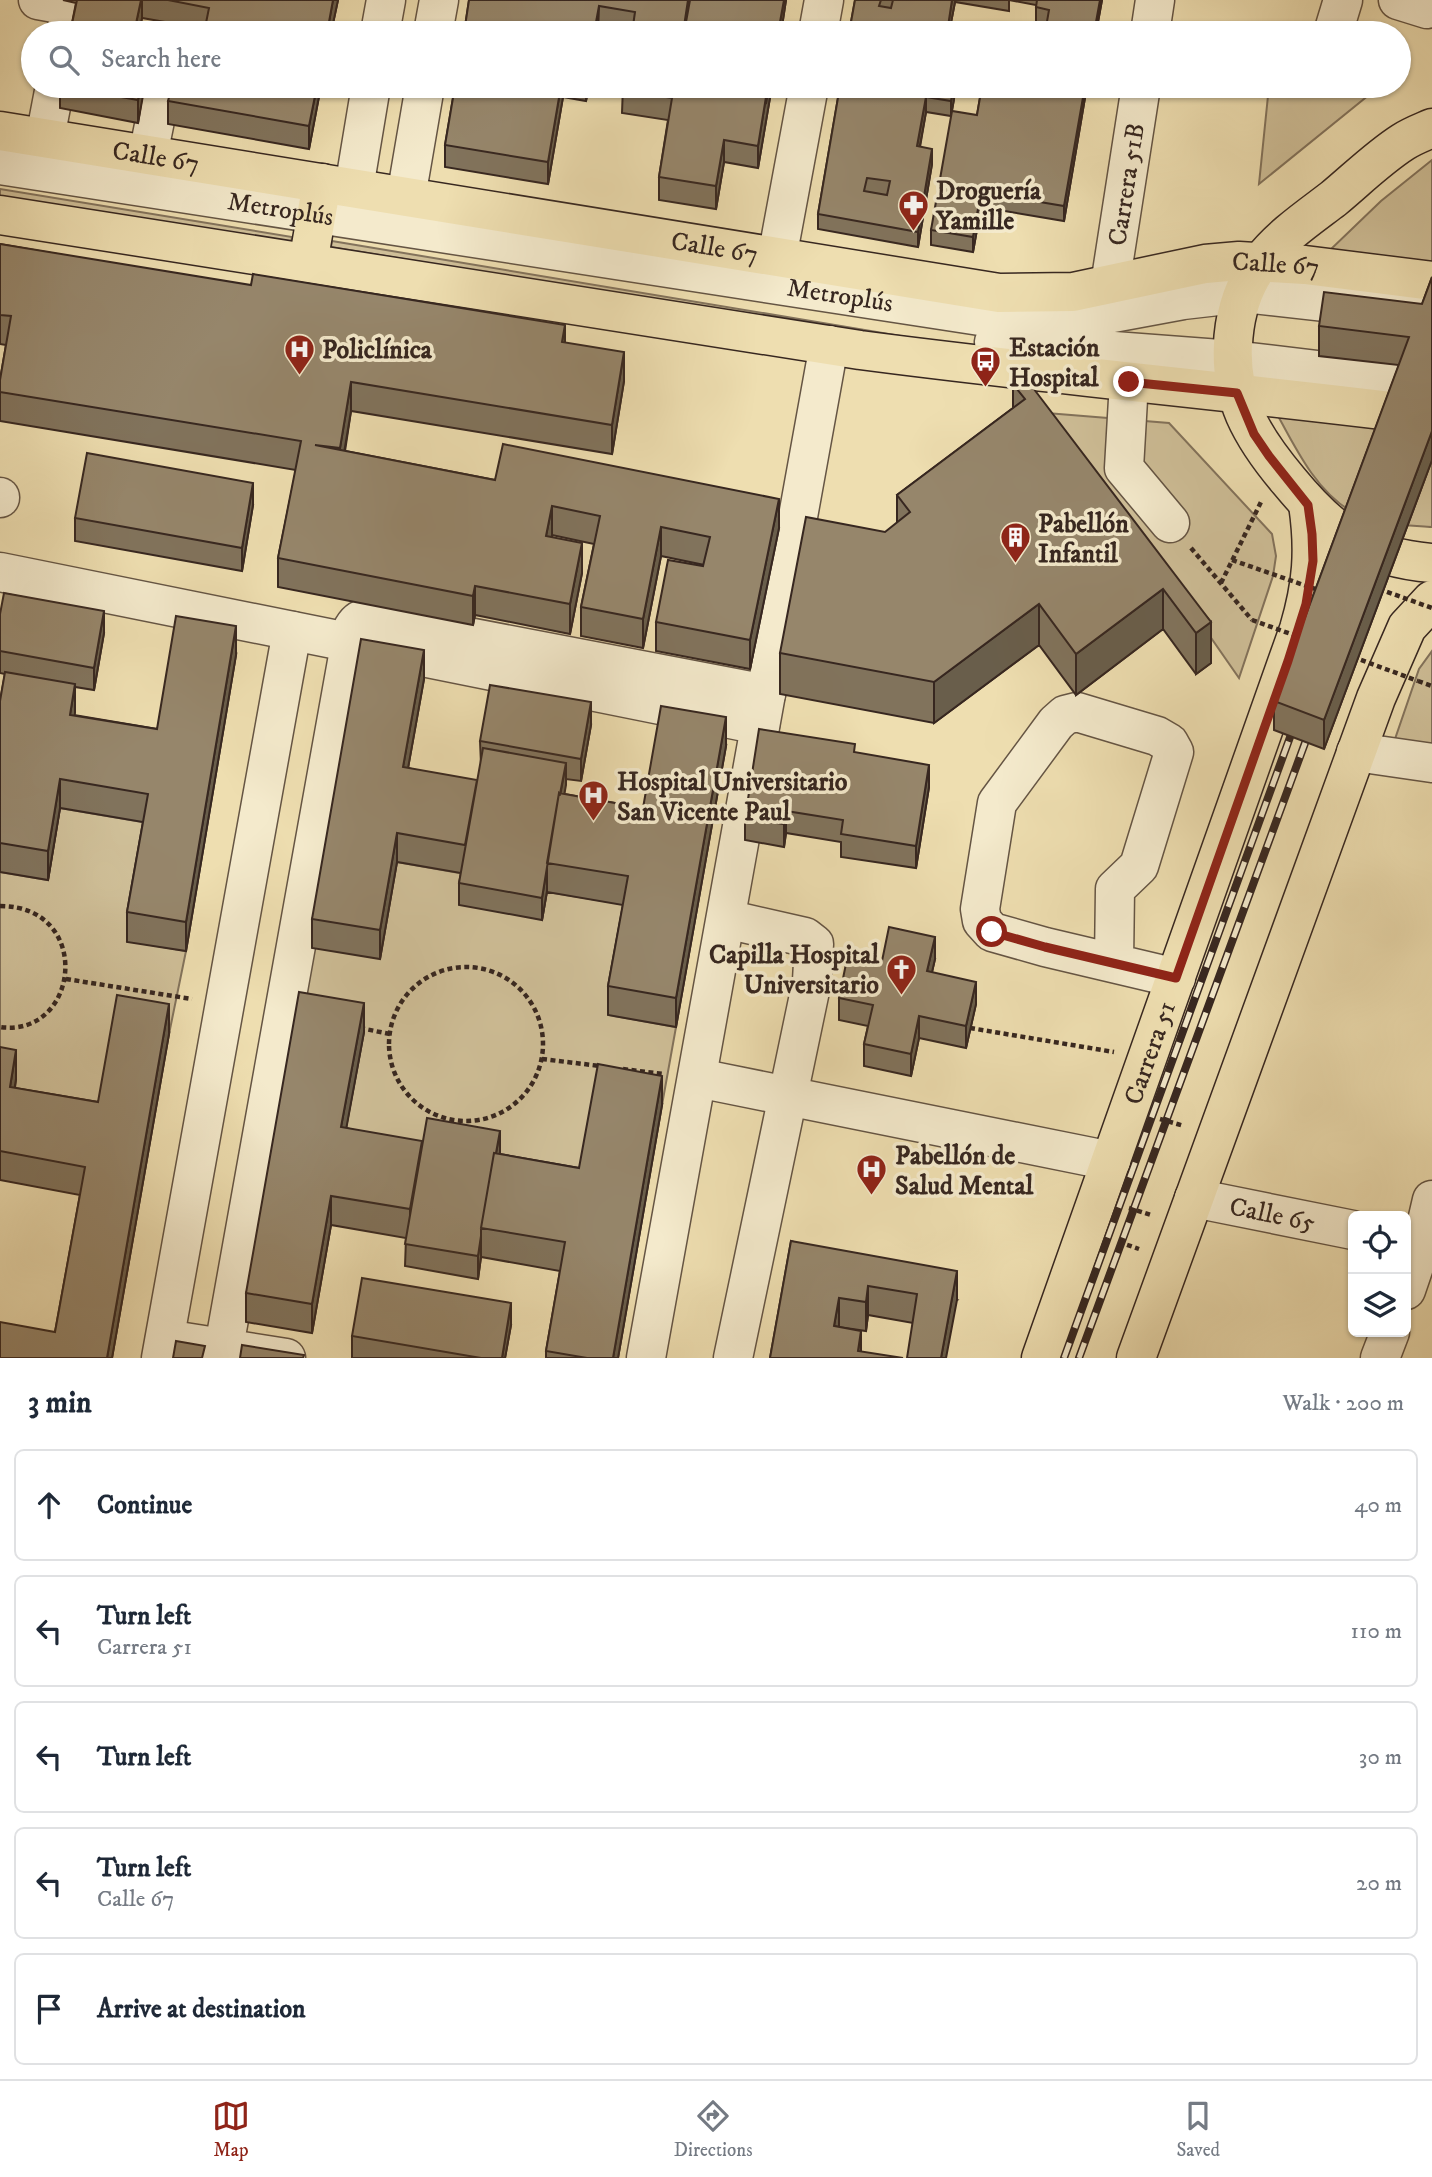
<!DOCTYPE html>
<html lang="en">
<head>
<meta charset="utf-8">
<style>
  body { margin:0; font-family:"IM FELL DW Pica",serif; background:#f6f6f7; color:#1f2937 }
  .controls { position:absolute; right:21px; bottom:21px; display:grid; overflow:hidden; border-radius:10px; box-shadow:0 2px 5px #0004 }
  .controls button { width:63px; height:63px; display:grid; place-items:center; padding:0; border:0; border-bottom:2px solid #e0e1e3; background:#fff; color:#1f2937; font:35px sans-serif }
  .stop { position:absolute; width:21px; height:21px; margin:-16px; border:5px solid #8f2418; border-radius:50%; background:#fff }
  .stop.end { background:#8f2418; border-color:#fff; box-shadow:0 2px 7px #0008 }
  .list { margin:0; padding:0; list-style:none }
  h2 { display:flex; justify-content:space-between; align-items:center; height:91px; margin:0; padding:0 28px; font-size:30px }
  h2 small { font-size:23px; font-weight:400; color:#747a83 }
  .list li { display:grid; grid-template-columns:46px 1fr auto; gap:21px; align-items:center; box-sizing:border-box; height:112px; margin:0 14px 14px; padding:0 14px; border:2px solid #e0e1e3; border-radius:10px }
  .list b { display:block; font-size:26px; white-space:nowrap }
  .list p { margin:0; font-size:23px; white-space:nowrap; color:#747a83 }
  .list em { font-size:23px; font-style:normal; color:#747a83 }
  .icon { flex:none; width:38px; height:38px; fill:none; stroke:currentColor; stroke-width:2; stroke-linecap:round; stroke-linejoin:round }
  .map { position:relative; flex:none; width:1432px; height:1358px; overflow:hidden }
  .search { position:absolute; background:#fff; box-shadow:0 2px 5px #0004; left:21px; right:21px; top:21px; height:77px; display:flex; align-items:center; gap:18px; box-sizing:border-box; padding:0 24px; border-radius:38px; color:#747a83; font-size:26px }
  .sheet { height:721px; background:#fff }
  nav { display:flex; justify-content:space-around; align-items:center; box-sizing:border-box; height:98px; border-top:2px solid #e0e1e3; background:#fff; font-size:19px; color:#747a83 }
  nav a { display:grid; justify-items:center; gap:4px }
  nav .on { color:#8f2418 }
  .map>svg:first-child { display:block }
</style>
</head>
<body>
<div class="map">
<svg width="1432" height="1358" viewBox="0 0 1432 1358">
  <rect width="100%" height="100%" fill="#eedeb0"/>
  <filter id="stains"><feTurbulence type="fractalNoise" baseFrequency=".00286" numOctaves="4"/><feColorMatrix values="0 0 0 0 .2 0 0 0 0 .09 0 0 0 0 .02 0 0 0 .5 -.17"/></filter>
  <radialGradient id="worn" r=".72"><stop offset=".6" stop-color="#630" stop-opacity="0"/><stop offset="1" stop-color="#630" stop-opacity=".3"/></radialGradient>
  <path fill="#cfbf98" stroke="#83735c" stroke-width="2" d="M1269,86h111l-121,98z
    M1432,160v104l-103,-13 52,-50z
    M0,189l292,48 -1,6 -291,-47z
    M332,241l658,110 -70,-7 -589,-97z
    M1022,411l147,12 103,111 4,22 -3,20 -34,102 -94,-135z
    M1277,414l155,20v93c-26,-2 -56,-2 -80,-15 -36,-21 -56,-63 -75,-98z
    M1432,651v95l-37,-7 24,-70z
    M60,808l88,15 -21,118 59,10 -17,83 -71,97 -88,-15 -10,-40v-204l48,8z
    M397,862l68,12 77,46 5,-28 81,13 -19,110 67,12 -14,78 -83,92 -238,-40 -42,-136 13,-73z"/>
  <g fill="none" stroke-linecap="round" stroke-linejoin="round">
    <defs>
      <g id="minor">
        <path d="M38,0l33,6 -5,27"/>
        <path d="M1398,0l29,9"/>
        <path d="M380,33l6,-33"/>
        <path d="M433,33l6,-33"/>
        <path d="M818,33l6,-33"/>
        <path d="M1150,33l5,-33"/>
        <path d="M1333,33l10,-33"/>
        <path d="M45,138l10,-52"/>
        <path d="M148,155l14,-69"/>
        <path id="s1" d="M0,165l993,153 63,2 35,-3 92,-17 61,-7 188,21"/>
        <path d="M354,188l17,-102"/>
        <path d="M406,197l19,-111"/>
        <path d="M777,258l32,-172"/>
        <path id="s2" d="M1110,285l31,-199"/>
        <path d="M994,342l239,18 199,24"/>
        <path d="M1129,382l-5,86 46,55"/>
        <path d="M0,498v-1"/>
        <path d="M0,572l760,153"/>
        <path d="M1356,752l76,11"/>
        <path d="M726,919l79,18 9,7 -2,37 -79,377"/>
        <path d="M1114,962l1,-73 24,-23 35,-114 -5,-9 -12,-7 -80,-24 -12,3 -9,8 -59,80 -17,106 2,12 10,11 53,15 131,31"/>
        <path d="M698,1078l413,83"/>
        <path id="s3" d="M1194,1198l159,32"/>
        <path d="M1406,1290l16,-47 10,-43"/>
        <path d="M165,1339l121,19"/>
        <path d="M161,1358l131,-727"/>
        <path d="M222,1358l131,-730c4,-7 8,-10 16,-10l397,76"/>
        <path d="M646,1358l183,-1013"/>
        <path d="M1380,1358l10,-26"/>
      </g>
      <g id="major">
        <path d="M1432,128c-9,4 -20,8 -29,14 -25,16 -47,38 -70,57 -25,19 -53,38 -72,63 -32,42 -36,106 -16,153 11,25 27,46 44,66 42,51 76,77 143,82"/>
        <path id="s4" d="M0,131l999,162 74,-1 132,-28 34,-3 66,4 127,16"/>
        <path d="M0,215l860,135c190,25 381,42 572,66"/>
        <path d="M308,263l14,-80"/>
        <path id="s5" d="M1041,1358l258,-729c13,-44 16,-78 9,-125"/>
        <path d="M1136,1358l240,-660 31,-71 25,-27"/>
      </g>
    </defs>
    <use href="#minor" stroke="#655544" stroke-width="41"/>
    <use href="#major" stroke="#372720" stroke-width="41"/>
    <path stroke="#372720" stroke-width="4.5" stroke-dasharray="5 3.5" stroke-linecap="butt" d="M1191,548l61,72
      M1221,583l40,-81
      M1418,681l14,5
      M0,906c94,0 80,132 0,121
      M389 1044a77 77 0 1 1 154 0a77 77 0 1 1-154 0Z
      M66,979l126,20
      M360,1028l30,6
      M970,1028l144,24
      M542,1059l58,7
      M623,1069l40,5
      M1160,1119l24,7
      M1129,1208l22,7
      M1119,1242l20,7"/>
    <use href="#minor" stroke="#f4eacc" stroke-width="38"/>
    <use href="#major" stroke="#eedeb0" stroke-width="38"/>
    <defs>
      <path id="rail" d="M1064,1358l233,-640
        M1079,1358l233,-634"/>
    </defs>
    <use href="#rail" stroke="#372720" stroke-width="8"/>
    <use href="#rail" stroke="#f4eacc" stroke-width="5" stroke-dasharray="16" stroke-linecap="butt"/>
    <path stroke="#372720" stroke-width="4.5" stroke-dasharray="5 3.5" stroke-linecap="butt" d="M1232,560l89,31
      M1379,589l53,19
      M1252,620l50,18
      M1353,657l65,24"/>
  </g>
  <path fill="#81735c" stroke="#372720" stroke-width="2" d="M63,0h275l-7,33h-127l1,-4 -63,-11 -3,15h-69l6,-30z
    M469,0h317l-5,33h-155l-27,-4 -1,4h-134z
    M855,0h247l-6,33h-51l2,-8 -11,-2v-18l-27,-5v11l-54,-9 -6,31h-100z
    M60,86h84l-6,37 -78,-15z
    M321,86l-12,63 -141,-25v-23z
    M455,86h134l-3,15 -23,-4 -15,87 -103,-17v-22z
    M623,86h149l-14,82 -34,-6 -8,47 -57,-9v-23l9,-57 -46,-7z
    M840,86l114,13 -3,17 -25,-4 -6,35 12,17 -14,83 -100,-18v-15z
    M982,86h105l-23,135 -83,-14 -8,45 -42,-7v-15l46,-115z
    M0,244l565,99 59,38 -12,73 -261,-43 -6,40 150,29 284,48 -29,141 -94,-18v-29l48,-57 -43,-9 -18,92 -62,-12v-29l13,-63 -42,-9v2l30,36 -12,61 -95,-19 -2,10 -195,-38v-29l18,-88 -296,-49v-41l6,-35 -6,-1z
    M1432,277v183l-108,289 -50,-19v-29l125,-336 -80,-9v-30l103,-22z
    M1013,384l198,238v41l-15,11 -33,-45 -87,66 -37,-50 -105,78 -154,-29v-41l117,-130v-28l116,-87z
    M253,505l-11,66 -167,-30v-23z
    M0,614l104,19 -10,57 -19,-3 -1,28 83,14 79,-74 -50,296 -59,-9v-30l16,-90 -83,-14 -12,72 -48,-8v-171l5,-27 -5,-1z
    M424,679l-16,89 69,18 4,-22 -1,-23 111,-16 -10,56 -15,-2 -2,15 79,14 83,-62 -50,281 -68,-12v-29l15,-81 -76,-13v-1l-5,29 -83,-15v-22l2,-10 -64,-11 -17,97 -68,-11v-29z
    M855,753l74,34 -13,81 -75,-11v-15l-55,-9 -2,14 -39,-7v-22z
    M935,959l-3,13 44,32 -10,44 -47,-10 -8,38 -47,-10v-22l4,-18 -29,-6v-22l43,-37z
    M364,1032l-18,96 76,20 78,6 79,14 83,-63 -44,253h-72v-7l14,-80 -79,-14 -3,22 -73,-13 1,-28 -75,-13 -19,108 -66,-11v-29z
    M169,1034l-57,324h-112l55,-26 25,-137 -80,-15v-133l16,32 -1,9 83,14z
    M791,1241l166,59 -44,23 -45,-8 -2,16 -27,-4 -69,31z
    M511,1325l-6,33h-153v-22z"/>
  <path fill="#695e4b" stroke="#372720" stroke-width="2" d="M141,0h1v18l-3,15h-5z
    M333,0h5l-7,33h-4z
    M784,0h2l-5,33h-3z
    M952,0h3v2l-6,31h-2z
    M1100,0h2l-6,33h-2z
    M599,6l-1,27h-4z
    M141,86h3v4l-6,33v-23z
    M317,86h4l-12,63v-23z
    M561,86h2v11l-15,87v-22z
    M586,86h3l-3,15z
    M769,86h3l-14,82v-22l8,-49z
    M954,86v13l-3,17v-15z
    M1085,86h2l-23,135v-15z
    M926,97v15l-9,49v-15z
    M724,140v22l-8,47v-23z
    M932,149v15l-14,83v-15z
    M981,192v15l-8,45v-15z
    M565,325v30l-3,-13z
    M624,352v29l-12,73v-29z
    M351,382v29l-11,66v-29z
    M1432,431v29l-108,289v-29z
    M253,483v22l-11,66v-23z
    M779,499v29l-29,141v-29z
    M552,506v29l-6,30v-29z
    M661,527v29l-18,92v-29z
    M582,543v30l-12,61v-30z
    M475,586v29l-2,10v-29z
    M1163,589v40l-87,66v-41z
    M1039,604v41l-105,78v-41z
    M104,611v22l-10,57v-22z
    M1211,622v41l-15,11v-41z
    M236,626v29l-50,296v-29z
    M424,650v29l-21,117v-29z
    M75,684v29l-5,31v-29z
    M591,702v23l-10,56v-22z
    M726,717v29l-50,281v-29z
    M566,763v22l-14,78h-4z
    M929,765v22l-13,81v-22z
    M60,779v29l-12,72v-29z
    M786,811v22l-2,14v-23z
    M397,833v29l-17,97v-29z
    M547,868v23l-5,29v-22z
    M935,937v22l-8,35v-23z
    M976,982v22l-10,44v-22z
    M364,1003v29l-23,125v-30z
    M169,1004v30l-57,324h-5z
    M919,1016v22l-8,38v-22z
    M16,1050v29l-6,37v-29z
    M662,1076v29l-44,253h-5z
    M500,1131v22l-17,75z
    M422,1141v29l-12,68v-29z
    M331,1196v29l-19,108v-29z
    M481,1236v21l-3,22v-23z
    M957,1271v29l-11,58h-5z
    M868,1286v29l-2,16v-29z
    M839,1298v29l-5,-1z
    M511,1303v22l-6,33h-3z
    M861,1331v27l-3,-7z"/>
  <path fill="#96866b" stroke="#372720" stroke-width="2" fill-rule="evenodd" d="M77,0h64l-7,33h-64z
    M168,0h165l-6,33h-123l5,-25z
    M469,0h219l-5,33h-51l3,-21 -36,-6 -5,27h-130z
    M690,0h94l-6,33h-94z
    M855,0h26l-2,6 12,2 2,-8h59l-5,33h-98z
    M1037,0h63l-6,33h-49l4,-23 -13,-3z
    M1006,25l34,6 -1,2h-34z
    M61,86h80l-3,14z
    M172,86h145l-8,40 -141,-25z
    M455,86h106l-13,76 -103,-17z
    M623,86h74l69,11 -8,49 -34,-6 -8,46 -57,-9 13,-79 -50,-8z
    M697,86h72l-3,18v-7z
    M840,86h114l-3,15 -25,-4 -9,49 15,3 -14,83 -100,-18zM867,178l23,3 -3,14 -23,-4z
    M982,86h103l-21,120 -83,-14 -8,45 -42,-7 21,-119 25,4z
    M0,244l251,41 2,-11 312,51 -3,17 62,10 -12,73 -261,-43 -11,66 -25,-3 180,35 8,-36 276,55 -29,141 -94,-18 12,-62 35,6 7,-29 -49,-10 -18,92 -62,-12 19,-91 -48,-10 -6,30 36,7 -12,61 -95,-18 -2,10 -195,-38 23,-117 -301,-49v-12l11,-64 -11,-1z
    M1432,277v154l-108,289 -50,-19 135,-364 -90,-11 5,-34 98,12z
    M1024,376l187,246 -15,11 -33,-44 -87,65 -37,-50 -105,78 -154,-29 26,-136 79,15 25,-20 -13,-17 128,-96 -12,-15z
    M87,453l166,30 -11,65 -167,-30z
    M4,593l100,18 -10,57 -94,-17v-37z
    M176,616l60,10 -50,296 -59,-10 21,-118 -88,-15 -12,72 -48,-8v-142l5,-29 70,12 -5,31 87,14z
    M361,639l63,11 -21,117 74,13 -12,65 -68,-12 -17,97 -68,-11z
    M490,685l101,17 -10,57 -101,-18z
    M661,706l65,11 -50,281 -68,-12 20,-110 -81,-13 12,-70 84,15z
    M759,729l96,15 -1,8 75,13 -13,81 -75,-12 2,-14 -57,-9 -2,13 -39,-6z
    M483,748l83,15 -6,31 -1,-1 -17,105 -83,-15z
    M889,927l46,10 -8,34 49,11 -10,44 -47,-10 -8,38 -47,-10 9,-39 -34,-7 9,-44 34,7z
    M299,992l65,11 -23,124 81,14 -12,68 -79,-13 -19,108 -66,-11z
    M117,995l52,9 -62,354h-107v-36l55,10 30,-165 -85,-16v-104l16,3 -6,37 88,15z
    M598,1064l64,12 -49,282h-26l-41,-7 19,-109 -84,-14 13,-75 85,15z
    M427,1118l73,13 -4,22h-2l-13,75v8l-3,20 -73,-12z
    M791,1241l166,30 -16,87h-34l10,-64 -49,-8 -2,16 -27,-4 -5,28 27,5 -3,20 45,7h-133z
    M362,1278l149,25 -9,55h-21l-129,-22z
    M176,1341l29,5 -3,12h-29z
    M242,1345l62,10 -1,3h-63z"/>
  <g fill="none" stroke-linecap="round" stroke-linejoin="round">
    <path stroke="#8f2418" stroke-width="9" d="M992,932l53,15 131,31 112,-317 18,-57 7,-43 -1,-27 -4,-29 -39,-49 -15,-22 -17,-41 -108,-11"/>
  </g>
  <defs>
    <symbol id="pharmacy-pin" viewBox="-11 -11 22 30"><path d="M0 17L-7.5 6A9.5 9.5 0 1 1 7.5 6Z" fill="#8f2418" stroke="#f4eacc"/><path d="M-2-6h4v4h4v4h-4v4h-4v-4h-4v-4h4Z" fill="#fff"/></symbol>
    <symbol id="hospital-pin" viewBox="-11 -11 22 30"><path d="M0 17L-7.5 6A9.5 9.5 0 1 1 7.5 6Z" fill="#8f2418" stroke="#f4eacc"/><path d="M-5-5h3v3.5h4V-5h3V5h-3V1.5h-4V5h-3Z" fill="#fff"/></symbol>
    <symbol id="bus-pin" viewBox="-11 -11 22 30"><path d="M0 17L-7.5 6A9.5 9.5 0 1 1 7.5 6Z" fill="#8f2418" stroke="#f4eacc"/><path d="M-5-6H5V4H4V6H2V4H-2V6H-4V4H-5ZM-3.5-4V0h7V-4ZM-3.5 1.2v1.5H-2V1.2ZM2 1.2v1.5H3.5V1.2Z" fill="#fff"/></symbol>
    <symbol id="building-pin" viewBox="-11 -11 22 30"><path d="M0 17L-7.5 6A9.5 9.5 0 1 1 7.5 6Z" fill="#8f2418" stroke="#f4eacc"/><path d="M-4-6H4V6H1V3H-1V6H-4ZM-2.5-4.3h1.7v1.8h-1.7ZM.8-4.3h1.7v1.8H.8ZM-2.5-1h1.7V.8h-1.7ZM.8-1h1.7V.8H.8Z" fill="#fff"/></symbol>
    <symbol id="church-pin" viewBox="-11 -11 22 30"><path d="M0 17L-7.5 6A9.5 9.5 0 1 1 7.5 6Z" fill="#8f2418" stroke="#f4eacc"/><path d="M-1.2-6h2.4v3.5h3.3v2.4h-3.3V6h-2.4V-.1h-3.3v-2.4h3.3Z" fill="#fff"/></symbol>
  </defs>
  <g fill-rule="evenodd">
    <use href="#pharmacy-pin" x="896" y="188" width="35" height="47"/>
    <use href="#hospital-pin" x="282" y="332" width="35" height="47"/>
    <use href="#bus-pin" x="968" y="344" width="35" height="47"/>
    <use href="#building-pin" x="998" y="520" width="35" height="47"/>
    <use href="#hospital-pin" x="576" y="778" width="35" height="47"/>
    <use href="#church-pin" x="884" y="952" width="35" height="47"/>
    <use href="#hospital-pin" x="854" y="1152" width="35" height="47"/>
  </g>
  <g text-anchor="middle" stroke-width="7" stroke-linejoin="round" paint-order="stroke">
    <g font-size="26" fill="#372720" stroke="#f4eacc">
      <text dy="9" stroke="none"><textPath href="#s4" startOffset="158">Calle 67</textPath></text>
      <text dy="9" stroke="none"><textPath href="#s2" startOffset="102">Carrera 51B</textPath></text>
      <text dy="9" stroke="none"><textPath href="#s1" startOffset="284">Metroplús</textPath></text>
      <text dy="9" stroke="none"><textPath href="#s4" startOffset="724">Calle 67</textPath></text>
      <text dy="9" stroke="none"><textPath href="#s4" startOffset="1292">Calle 67</textPath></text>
      <text dy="9" stroke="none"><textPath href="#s1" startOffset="850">Metroplús</textPath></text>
      <text dy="9" stroke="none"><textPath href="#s5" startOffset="324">Carrera 51</textPath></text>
      <text dy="9" stroke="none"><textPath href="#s3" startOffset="80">Calle 65</textPath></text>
    </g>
    <g font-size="26" font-weight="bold" fill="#372720" stroke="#f4eacc" text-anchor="start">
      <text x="936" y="199">Droguería<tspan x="936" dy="30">Yamille</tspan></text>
      <text x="1009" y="356">Estación<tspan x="1009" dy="30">Hospital</tspan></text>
      <text x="322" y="358">Policlínica</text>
      <text x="1038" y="532">Pabellón<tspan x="1038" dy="30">Infantil</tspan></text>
      <text x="617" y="790">Hospital Universitario<tspan x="617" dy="30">San Vicente Paul</tspan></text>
      <text x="879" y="963" text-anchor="end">Capilla Hospital<tspan x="879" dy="30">Universitario</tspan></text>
      <text x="895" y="1164">Pabellón de<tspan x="895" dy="30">Salud Mental</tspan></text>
    </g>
  </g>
  <rect width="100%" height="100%" filter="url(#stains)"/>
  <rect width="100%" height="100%" fill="url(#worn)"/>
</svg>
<div class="controls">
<button><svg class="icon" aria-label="locate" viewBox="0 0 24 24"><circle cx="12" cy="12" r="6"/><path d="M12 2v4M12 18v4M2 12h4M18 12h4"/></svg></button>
<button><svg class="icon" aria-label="layers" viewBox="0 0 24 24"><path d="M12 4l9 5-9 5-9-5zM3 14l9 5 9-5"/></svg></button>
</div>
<div class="stop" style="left:992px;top:932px"></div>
<div class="stop end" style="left:1129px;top:382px"></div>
<div class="search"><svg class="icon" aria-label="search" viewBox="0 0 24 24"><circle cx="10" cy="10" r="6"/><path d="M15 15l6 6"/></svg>Search here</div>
</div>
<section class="sheet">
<h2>3 min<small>Walk · 200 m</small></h2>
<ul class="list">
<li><svg class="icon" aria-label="ahead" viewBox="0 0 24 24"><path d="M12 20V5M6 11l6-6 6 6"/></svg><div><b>Continue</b></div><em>40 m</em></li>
<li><svg class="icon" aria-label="left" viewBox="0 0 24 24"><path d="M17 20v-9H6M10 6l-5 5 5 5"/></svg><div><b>Turn left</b><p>Carrera 51</p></div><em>110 m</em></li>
<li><svg class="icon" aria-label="left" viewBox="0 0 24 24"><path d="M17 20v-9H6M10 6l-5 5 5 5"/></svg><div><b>Turn left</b></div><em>30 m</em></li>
<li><svg class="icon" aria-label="left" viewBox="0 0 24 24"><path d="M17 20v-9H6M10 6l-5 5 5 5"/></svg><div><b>Turn left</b><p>Calle 67</p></div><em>20 m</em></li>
<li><svg class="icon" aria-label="arrive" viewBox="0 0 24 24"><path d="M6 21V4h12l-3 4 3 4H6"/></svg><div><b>Arrive at destination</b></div></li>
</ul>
</section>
<nav>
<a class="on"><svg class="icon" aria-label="map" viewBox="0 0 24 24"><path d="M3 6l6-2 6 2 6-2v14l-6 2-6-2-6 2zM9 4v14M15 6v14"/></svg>Map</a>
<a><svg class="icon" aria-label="directions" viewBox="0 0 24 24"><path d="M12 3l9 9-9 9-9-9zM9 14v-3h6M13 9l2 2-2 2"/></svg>Directions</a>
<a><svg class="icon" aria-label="saved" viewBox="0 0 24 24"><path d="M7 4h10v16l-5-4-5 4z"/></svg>Saved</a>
</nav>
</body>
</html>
